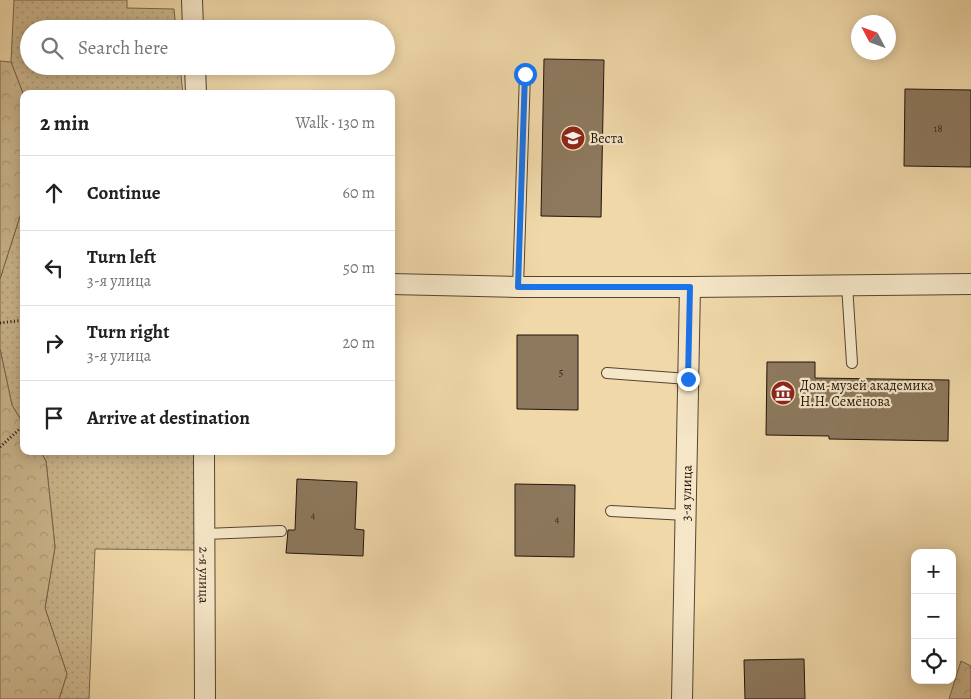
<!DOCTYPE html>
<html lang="en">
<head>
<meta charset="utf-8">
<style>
  body { margin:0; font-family:Alegreya,serif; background:#f6f6f6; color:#202124 }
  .controls { position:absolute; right:15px; bottom:15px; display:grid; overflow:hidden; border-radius:10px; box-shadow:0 2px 12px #0003 }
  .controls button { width:45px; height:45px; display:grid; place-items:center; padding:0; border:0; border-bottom:1px solid #e0e0e0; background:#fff; color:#202124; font:25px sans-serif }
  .compass { position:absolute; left:851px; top:15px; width:45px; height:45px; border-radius:50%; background:#fff; box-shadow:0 2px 12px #0003; rotate:311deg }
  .stop { position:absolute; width:15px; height:15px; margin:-11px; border:4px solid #1a73e8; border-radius:50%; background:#fff }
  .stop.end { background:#1a73e8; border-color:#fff; box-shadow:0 1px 5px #0008 }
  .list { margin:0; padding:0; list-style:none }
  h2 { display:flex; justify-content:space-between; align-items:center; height:65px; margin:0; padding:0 20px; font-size:21px }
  h2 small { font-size:16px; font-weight:400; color:#757577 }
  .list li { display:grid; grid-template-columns:32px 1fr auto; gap:15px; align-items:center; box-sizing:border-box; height:75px; padding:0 20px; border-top:1px solid #e0e0e0 }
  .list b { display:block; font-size:19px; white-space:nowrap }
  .list p { margin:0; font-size:16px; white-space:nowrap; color:#757577 }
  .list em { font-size:16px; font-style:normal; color:#757577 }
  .icon { flex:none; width:28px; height:28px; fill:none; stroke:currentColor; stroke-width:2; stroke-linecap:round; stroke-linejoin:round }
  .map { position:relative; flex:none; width:971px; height:699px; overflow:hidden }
  .search { position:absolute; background:#fff; box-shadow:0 2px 12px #0003; left:20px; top:20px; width:375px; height:55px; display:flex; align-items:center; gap:12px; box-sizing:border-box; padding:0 18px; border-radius:28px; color:#757577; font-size:19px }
  .panel { position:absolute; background:#fff; box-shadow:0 2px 12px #0003; left:20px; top:90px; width:375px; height:365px; border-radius:10px }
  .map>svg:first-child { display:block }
</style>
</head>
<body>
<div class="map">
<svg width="971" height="699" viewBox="0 0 971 699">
  <defs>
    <pattern id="grass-dots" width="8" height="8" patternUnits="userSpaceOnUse" patternTransform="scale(1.25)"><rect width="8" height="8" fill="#cdb78e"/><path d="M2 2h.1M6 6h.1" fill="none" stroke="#b09c79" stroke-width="1.8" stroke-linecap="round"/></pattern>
    <pattern id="forest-crowns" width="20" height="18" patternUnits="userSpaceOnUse" patternTransform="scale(1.25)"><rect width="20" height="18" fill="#cdb78e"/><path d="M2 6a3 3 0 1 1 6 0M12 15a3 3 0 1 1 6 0" fill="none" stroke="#b09c79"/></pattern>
  </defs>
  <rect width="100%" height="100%" fill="#f0d8a9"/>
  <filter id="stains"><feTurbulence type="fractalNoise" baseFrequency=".004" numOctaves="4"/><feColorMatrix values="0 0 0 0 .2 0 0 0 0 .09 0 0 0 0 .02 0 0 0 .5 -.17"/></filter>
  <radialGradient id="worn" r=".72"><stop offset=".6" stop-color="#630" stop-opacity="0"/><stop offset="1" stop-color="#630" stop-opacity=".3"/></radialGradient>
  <path fill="url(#grass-dots)" stroke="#77654d" d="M14,0h113v8l47,1 2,20h-147v37h151l3,28h-159v2l-13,-34z
    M24,210v215l-12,-20 -12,-56v-70l21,-66z
    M40,451h164l-8,99 -101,-1 -6,150h-30l8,-25 -22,-66 10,-61 -9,-86z"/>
  <path fill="url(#forest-crowns)" stroke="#77654d" d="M0,61l11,1 13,34v114l-3,3 -21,66z
    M0,349l12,56 12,20v26h16l6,10 9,86 -10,61 22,66 -8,25h-59z
    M961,661l10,5v33h-22z"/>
  <path fill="#8d795e" stroke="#21130c" d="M544,59l60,1 -3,157 -60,-1z
    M905,89l66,1v77l-67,-1z
    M517,335h61v75l-61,-1z
    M767,362h48v16l134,2 -1,61 -119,-2v-3l-63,-1z
    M297,479l60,3 -2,47 9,1 -1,26 -77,-3 2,-23h7z
    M515,484l60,1 -1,72 -59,-1z
    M804,659l1,40h-60l-1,-39z"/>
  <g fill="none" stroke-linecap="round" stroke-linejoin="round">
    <defs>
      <path id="service" d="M847,285l5,78
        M518,287l7,-214
        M607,373l81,6
        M611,511l75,4
        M205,534l76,-3"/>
      <g id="minor">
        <path d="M192,0l1,29"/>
        <path d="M195,66l1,28"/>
        <path d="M391,284l127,3h172l281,-3"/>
        <path id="s1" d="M204,451l1,248"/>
        <path id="s2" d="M682,699l8,-412"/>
      </g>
    </defs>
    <use href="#service" stroke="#543" stroke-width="12"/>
    <use href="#minor" stroke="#543" stroke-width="22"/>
    <path stroke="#21130c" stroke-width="3" stroke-dasharray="1 2.5" stroke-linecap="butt" d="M0,323l24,-3
      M0,447l24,-22"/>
    <use href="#service" stroke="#f5e6c7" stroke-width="10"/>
    <use href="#minor" stroke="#f5e6c7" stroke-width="20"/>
  </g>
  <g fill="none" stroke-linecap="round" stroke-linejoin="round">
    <path stroke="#1a73e8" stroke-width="6" d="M525,74l-7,213h172l-2,92"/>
  </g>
  <defs>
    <symbol id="school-disc" viewBox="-11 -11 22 22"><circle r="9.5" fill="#8f2418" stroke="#f5e6c7"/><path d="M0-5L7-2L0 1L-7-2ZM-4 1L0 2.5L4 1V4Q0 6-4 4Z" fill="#fff"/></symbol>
    <symbol id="museum-disc" viewBox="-11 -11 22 22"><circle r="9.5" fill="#8f2418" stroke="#f5e6c7"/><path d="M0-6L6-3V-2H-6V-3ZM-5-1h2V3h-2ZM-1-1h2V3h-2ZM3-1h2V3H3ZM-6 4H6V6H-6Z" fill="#fff"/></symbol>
  </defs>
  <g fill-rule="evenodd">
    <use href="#school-disc" x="559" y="124" width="28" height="28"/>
    <use href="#museum-disc" x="769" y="379" width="28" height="28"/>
  </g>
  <g text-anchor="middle" stroke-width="4.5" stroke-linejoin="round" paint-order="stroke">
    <g font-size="11" fill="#3c2c20">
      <text x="938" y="132">18</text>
      <text x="561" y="376">5</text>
      <text x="313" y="519">4</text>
      <text x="557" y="523">4</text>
    </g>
    <g font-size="14" fill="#21130c" stroke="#f5e6c7" text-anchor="start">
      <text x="590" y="143">Веста</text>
      <text x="800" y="390">Дом-музей академика<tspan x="800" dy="16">Н.Н. Семёнова</tspan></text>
    </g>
    <g font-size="14" fill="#21130c" stroke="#f5e6c7">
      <text dy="5" stroke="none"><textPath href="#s2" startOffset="206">3-я улица</textPath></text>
      <text dy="5" stroke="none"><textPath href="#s1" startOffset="124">2-я улица</textPath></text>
    </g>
  </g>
  <rect width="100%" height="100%" filter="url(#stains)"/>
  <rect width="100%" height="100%" fill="url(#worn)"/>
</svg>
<div class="controls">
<button>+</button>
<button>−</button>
<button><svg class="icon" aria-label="locate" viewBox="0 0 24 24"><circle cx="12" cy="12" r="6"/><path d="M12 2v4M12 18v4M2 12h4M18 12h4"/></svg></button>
</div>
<svg class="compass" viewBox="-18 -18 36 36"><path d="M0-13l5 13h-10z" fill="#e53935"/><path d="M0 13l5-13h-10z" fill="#757577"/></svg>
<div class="stop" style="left:525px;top:74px"></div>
<div class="stop end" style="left:688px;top:379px"></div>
<div class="search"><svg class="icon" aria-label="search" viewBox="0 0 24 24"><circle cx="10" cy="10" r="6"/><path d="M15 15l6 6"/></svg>Search here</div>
<section class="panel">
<h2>2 min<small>Walk · 130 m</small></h2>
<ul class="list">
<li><svg class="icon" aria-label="ahead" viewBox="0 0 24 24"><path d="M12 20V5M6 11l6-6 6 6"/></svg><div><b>Continue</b></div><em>60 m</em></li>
<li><svg class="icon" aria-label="left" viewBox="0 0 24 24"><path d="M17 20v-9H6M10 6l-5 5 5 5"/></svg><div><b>Turn left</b><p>3-я улица</p></div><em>50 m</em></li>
<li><svg class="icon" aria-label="right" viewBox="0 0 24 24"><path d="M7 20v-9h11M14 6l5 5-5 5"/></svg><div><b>Turn right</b><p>3-я улица</p></div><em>20 m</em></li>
<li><svg class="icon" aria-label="arrive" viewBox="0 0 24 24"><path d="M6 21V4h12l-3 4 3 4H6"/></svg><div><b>Arrive at destination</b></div></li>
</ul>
</section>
</div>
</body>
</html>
